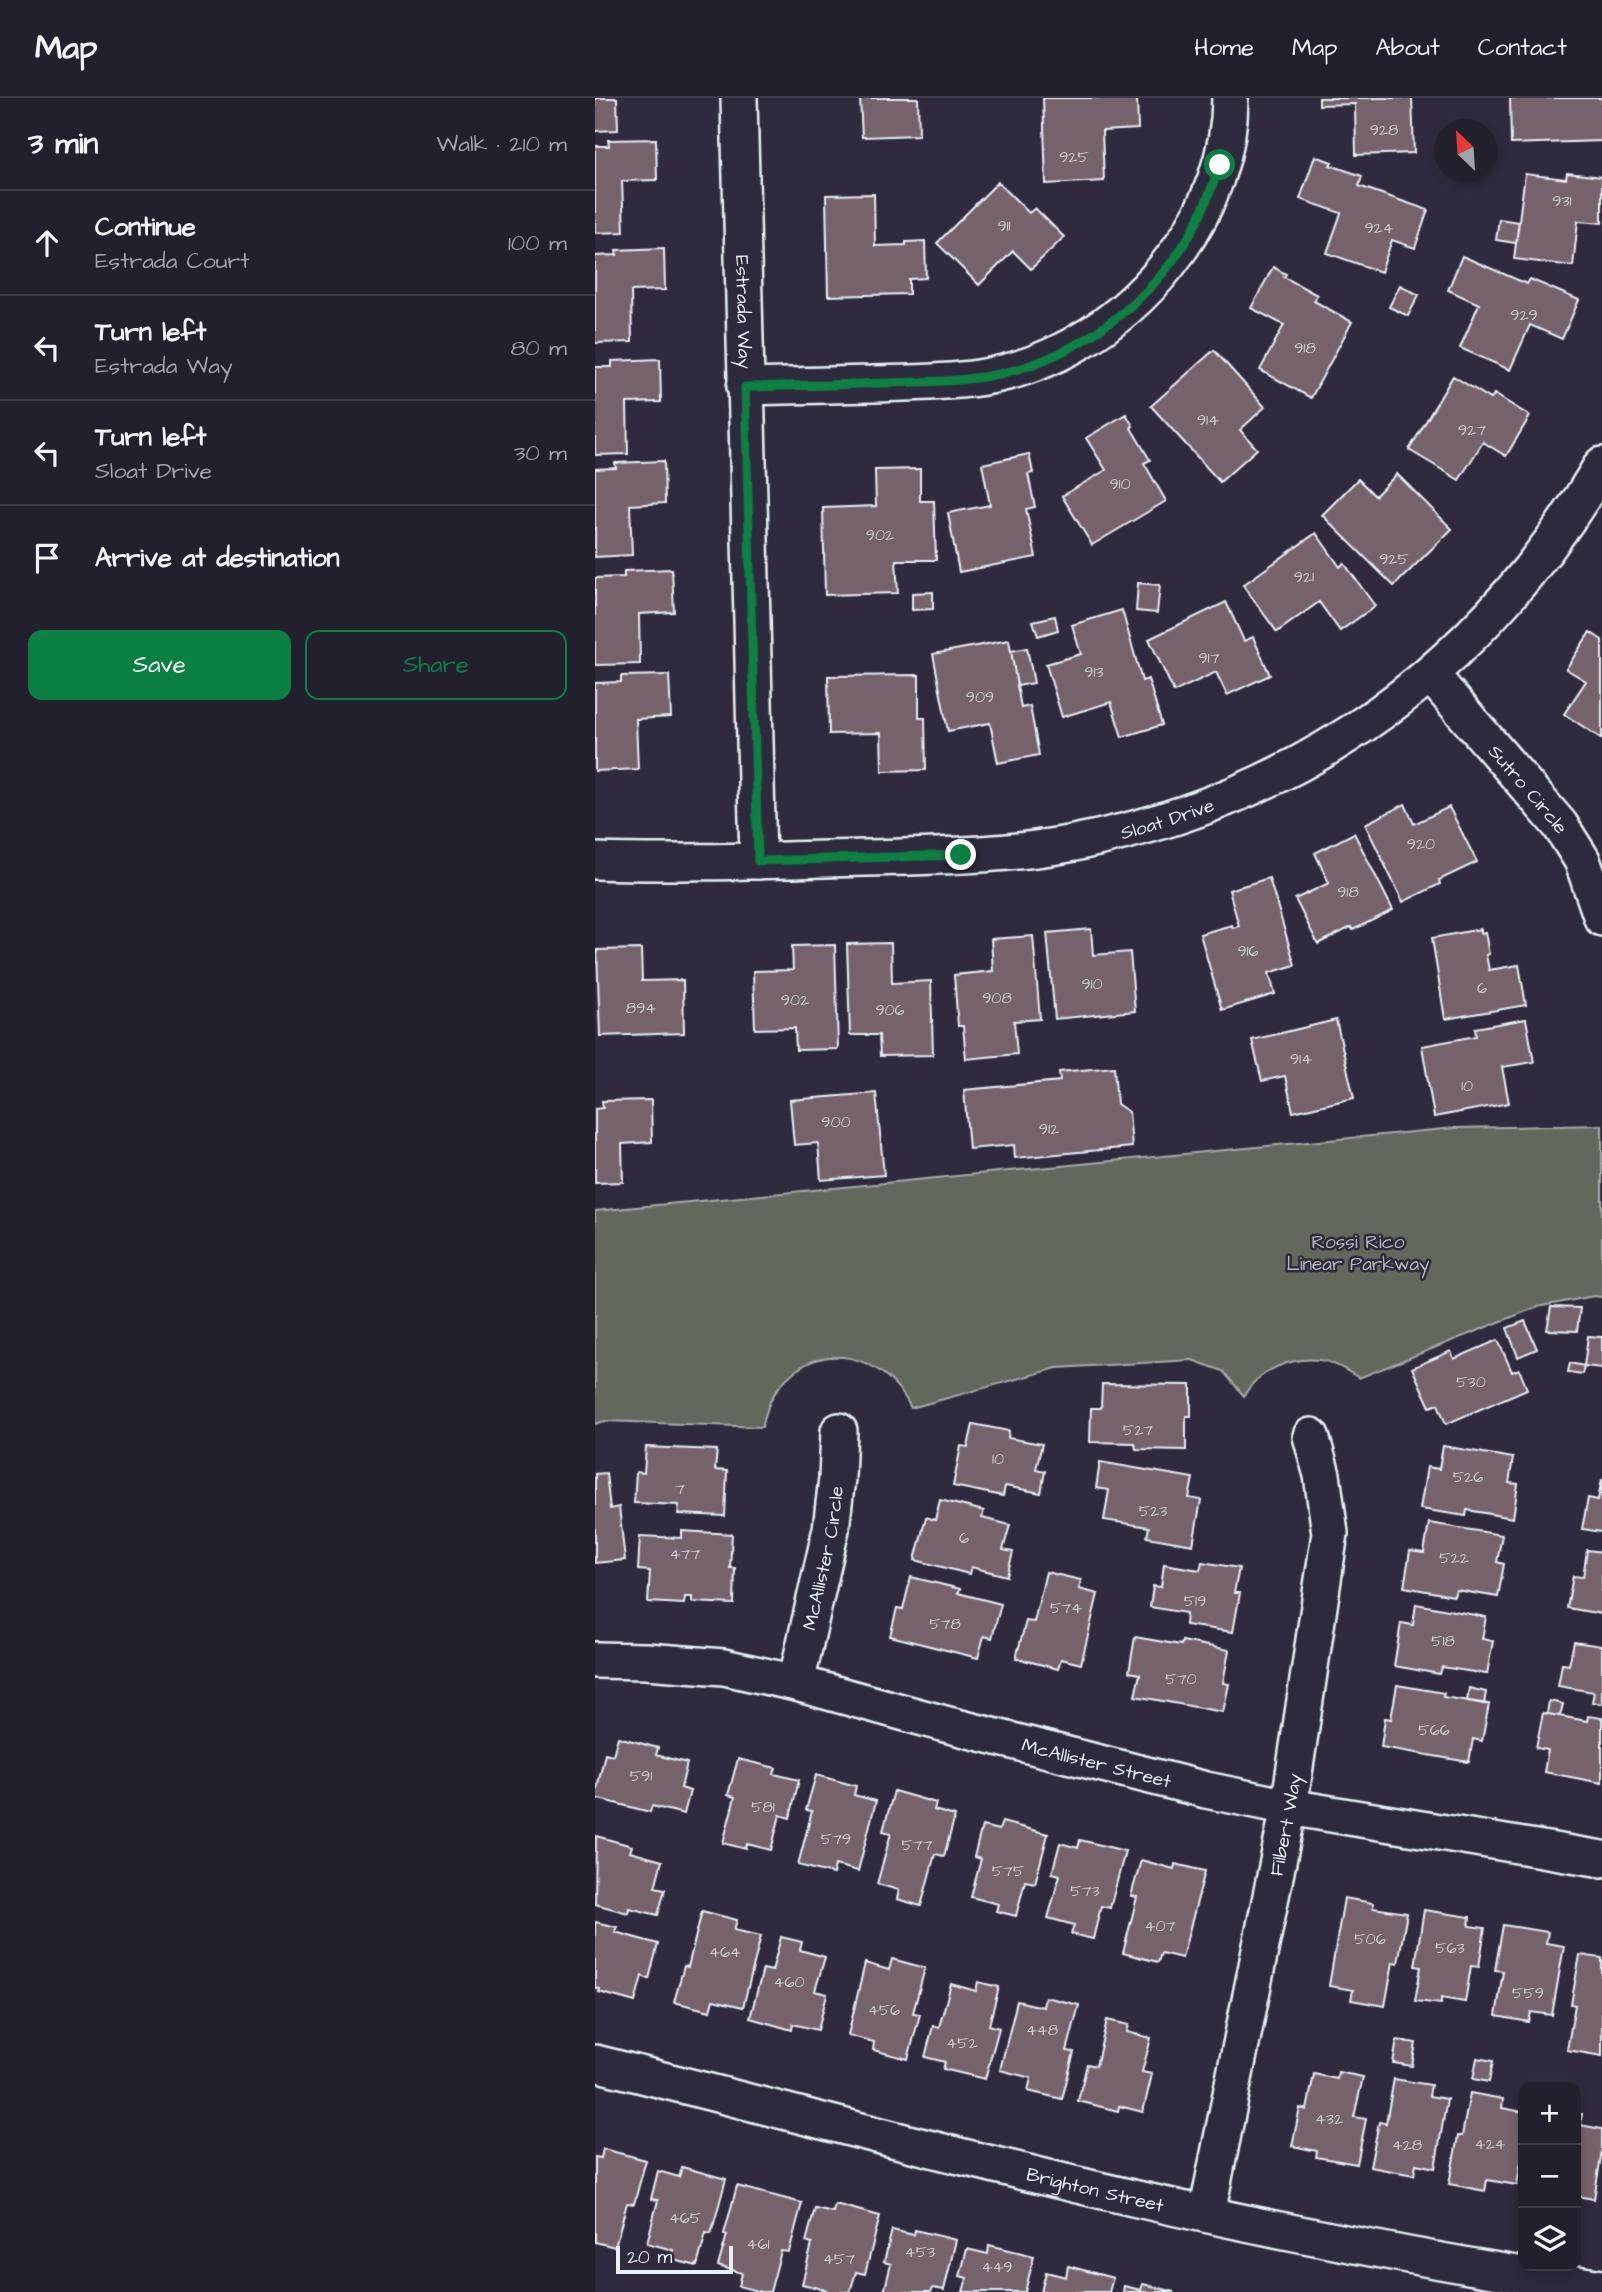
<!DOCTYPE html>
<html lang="en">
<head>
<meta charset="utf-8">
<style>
  body { margin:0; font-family:"Architects Daughter",sans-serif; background:#2b2836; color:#f1f3f6 }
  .controls { position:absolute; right:21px; bottom:21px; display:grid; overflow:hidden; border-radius:14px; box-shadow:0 4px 10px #0003 }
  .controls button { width:63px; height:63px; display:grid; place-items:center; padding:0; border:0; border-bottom:2px solid #403e4a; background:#23202e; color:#f1f3f6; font:35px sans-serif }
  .compass { position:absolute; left:839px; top:21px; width:63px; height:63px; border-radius:50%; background:#23202e; box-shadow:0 4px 10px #0003; rotate:335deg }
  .scale { position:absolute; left:21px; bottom:18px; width:117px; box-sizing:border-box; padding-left:7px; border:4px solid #e8f1f8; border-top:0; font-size:19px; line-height:24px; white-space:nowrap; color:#e8f1f8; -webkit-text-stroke:5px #2f2a3d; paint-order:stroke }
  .stop { position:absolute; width:21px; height:21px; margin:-16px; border:5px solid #0b8043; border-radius:50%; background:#fff }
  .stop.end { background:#0b8043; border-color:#fff; box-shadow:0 2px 7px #0008 }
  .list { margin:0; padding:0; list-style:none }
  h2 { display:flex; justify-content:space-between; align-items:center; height:91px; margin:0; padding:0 28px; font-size:30px }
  h2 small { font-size:23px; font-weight:400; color:#a3a3aa }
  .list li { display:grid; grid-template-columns:46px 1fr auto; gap:21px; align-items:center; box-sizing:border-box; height:105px; padding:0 28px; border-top:2px solid #403e4a }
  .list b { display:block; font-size:26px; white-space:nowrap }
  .list p { margin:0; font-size:23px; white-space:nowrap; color:#a3a3aa }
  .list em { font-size:23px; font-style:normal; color:#a3a3aa }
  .actions { display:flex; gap:14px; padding:21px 28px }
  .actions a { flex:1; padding:16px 0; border:2px solid #0b8043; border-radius:14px; text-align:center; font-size:24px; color:#0b8043 }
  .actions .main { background:#0b8043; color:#fff }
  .icon { flex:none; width:38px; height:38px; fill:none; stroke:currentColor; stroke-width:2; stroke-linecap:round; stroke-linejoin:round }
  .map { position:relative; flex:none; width:1007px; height:2194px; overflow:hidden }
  header { display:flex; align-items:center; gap:42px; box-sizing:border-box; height:98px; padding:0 35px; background:#23202e; border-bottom:2px solid #403e4a }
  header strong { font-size:33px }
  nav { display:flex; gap:38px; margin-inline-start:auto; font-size:24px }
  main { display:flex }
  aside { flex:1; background:#23202e }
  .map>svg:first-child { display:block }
</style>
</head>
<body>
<header>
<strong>Map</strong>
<nav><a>Home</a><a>Map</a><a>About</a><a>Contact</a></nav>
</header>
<main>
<aside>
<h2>3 min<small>Walk · 210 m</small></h2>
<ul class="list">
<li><svg class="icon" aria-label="ahead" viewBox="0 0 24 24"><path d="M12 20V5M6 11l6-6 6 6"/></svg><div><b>Continue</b><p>Estrada Court</p></div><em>100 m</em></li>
<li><svg class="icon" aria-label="left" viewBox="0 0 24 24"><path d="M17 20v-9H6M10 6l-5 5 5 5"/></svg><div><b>Turn left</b><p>Estrada Way</p></div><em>80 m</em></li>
<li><svg class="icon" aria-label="left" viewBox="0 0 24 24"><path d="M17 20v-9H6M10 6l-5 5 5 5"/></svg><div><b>Turn left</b><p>Sloat Drive</p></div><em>30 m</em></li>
<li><svg class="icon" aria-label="arrive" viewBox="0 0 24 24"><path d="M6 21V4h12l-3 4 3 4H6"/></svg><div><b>Arrive at destination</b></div></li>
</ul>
<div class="actions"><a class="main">Save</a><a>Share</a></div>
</aside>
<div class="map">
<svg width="1007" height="2194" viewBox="0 0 1007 2194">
  <rect width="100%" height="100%" fill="#2f2a3d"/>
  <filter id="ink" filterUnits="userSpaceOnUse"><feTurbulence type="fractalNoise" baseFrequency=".0143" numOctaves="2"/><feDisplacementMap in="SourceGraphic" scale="14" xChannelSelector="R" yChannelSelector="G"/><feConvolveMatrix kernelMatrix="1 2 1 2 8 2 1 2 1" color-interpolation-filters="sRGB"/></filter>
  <g filter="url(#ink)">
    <path fill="#64685b" stroke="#a6acaa" stroke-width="2" d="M1007,1027v172l-8,-1 -57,11 -178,71c-13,-8 -25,-16 -40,-18 -28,-3 -61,10 -75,36l-21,-25 -31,-11 -135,8 -146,40c-27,-54 -92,-72 -132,-21 -10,12 -13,26 -17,40l-157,-6 -10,3v-213l859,-83z"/>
    <path fill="#76626b" stroke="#e8f1f8" stroke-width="2" d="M0,0h22l1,32 -23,1z
      M265,0h58l1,37 -57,2z
      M448,0h94l1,31 -36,2 2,50 -58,3z
      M724,0h93l2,55 -58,2 -1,-51 -36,1z
      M915,0h92v43l-91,3z
      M61,41l1,41 -35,1 2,51 -29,1v-87h14l-1,-6z
      M720,58l17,6 -2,3 32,11 -3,10 69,24 -13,38 -23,-8 -11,32 -54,-19 14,-40 -41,-14z
      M972,75l35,4v46l-24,-2 -5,45 -59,-7 11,-85 41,5z
      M403,84l31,31 6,-5 29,29 -33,32 -18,-18 -34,34 -42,-42z
      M279,96l1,52 31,-1v-3l19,-1 1,37 -17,1v15l-81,2 -2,-101z
      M904,121l20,3 -3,21 -20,-3z
      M69,150l1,42 -34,1 1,51 -37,1v-87l22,-1 -1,-5z
      M867,158l65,28 3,-5 49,21 -17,39 -32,-14 -20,45 -50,-22 19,-44 -31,-14z
      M678,169l13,7 -2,3 33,18 -3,6 38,21 -41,76 -51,-28 24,-45 -33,-17z
      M805,187l19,10 -11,21 -19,-9z
      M619,252l51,57 -25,23 17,19 -37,33 -69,-76z
      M65,261l1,43 -34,1 1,51 -33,1v-88h17v-6z
      M858,278l38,23 3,-5 36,22 -24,40 -23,-14 -24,38 -50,-30z
      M531,316l7,12 -2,2 19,32 -6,3 22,38 -74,44 -30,-49 44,-26 -20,-32z
      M434,356l4,19 -5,1 7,33 -9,2 10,48 -77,15 -11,-59 42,-8 -8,-41z
      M69,363l1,42 -35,2 2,50 -37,2v-88l21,-1 -1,-5z
      M325,371v32h14l2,59h-40l2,33 -73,2 -2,-87 53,-2 -1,-36z
      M802,376l55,55 -58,57 -72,-71 36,-36 17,17z
      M721,435l24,34 4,-4 31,43 -35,25 -21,-29 -42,30 -34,-47z
      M77,471l2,43 -35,2 1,50 -45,1v-87l29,-1v-6z
      M543,485l22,2 -3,28 -21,-2z
      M338,494v17l-21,1v-17z
      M631,504l18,39 9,-4 17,38 -43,20 -11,-23 -42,20 -25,-53z
      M527,512l20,71 6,-2 14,46 -40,12 -11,-35 -49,15 -16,-53 35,-10 -9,-29z
      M460,518l3,14 -20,6 -5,-15z
      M995,534l12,8v99l-38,-25 22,-33 -20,-12z
      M414,542l12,68 9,-2 9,49 -41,8 -8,-40 -42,8 -15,-77z
      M432,550l7,35 -17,3 -6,-35z
      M74,577l2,42 -35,2 2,50 -43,2v-88l26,-1v-6z
      M324,577v43h6l1,52 -44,1 -1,-38 -52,1 -1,-58z
      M810,706l9,20 35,-17 28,55 -38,18 1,4 -37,18 -38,-78z
      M759,735l39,77 -40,20 -2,-3 -33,17 -23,-45 34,-16 -14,-30z
      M674,780l26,87 -26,8 6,21 -53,16 -22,-76 32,-9 1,3 6,-2 -10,-36z
      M496,831l2,26 37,-3 5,59 -80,8 -8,-86z
      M886,831v4l4,-1 4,22 -3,1 3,15 30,-5 7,40 -81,14 -13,-81z
      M438,838l7,83 -26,2 3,33 -51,5 -3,-33h-5l-4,-51 39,-4 -2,-32z
      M296,845l1,40 39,-2 2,74 -53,1 -1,-21h-29l-3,-91z
      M240,847l3,104 -42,1 -1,-22 -40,1 -2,-58 40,-1 -1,-24z
      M46,851l1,32 41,-1 1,53 -84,3 -3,-86z
      M931,921l8,43 -32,5 7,36 -75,14 -12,-71 54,-10 -1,-8z
      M741,922l18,78 -61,14 -8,-36 -23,5 -10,-41z
      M519,969l3,37 12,8 3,35 -117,11 -1,-13 -45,4 -5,-59 96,-9 -1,-9z
      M281,995l8,82 -63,5 -3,-37 -24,2 -4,-45z
      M56,1002l1,42 -30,2 1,38 -28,1v-74l8,-1 -1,-7z
      M956,1209l29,1 -3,23 -30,-1z
      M930,1223l12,28 -19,8 -11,-29z
      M993,1238l14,1v31l-18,-2z
      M903,1242l14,32 7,-3 8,20 -81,35 -8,-20 -8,3 -18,-39 39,-17 3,8z
      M975,1265l14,3 -2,8 -14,-2z
      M507,1286l89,1v31h-5v34l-50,-1 -1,-6 -45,-1 1,-34h10z
      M378,1326l36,7 -1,7 34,6 -6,25 9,2 -4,22 -36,-7 -2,10 -50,-10 8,-40 7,1z
      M848,1348l70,12 -4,25 9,1 -5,34 -46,-8 -1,6 -46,-7 7,-42 12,2z
      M51,1349l71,3 -2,20 12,1 -2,45 -47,-2 1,-9 -45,-2 2,-31 8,1z
      M505,1364l93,16 -4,20 12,2 -8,45 -46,-8 2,-10 -45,-7 5,-30 -13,-2z
      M11,1375l4,36 9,-2 6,53 -30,3v-89z
      M1007,1381v53l-20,-3 6,-31 10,2z
      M345,1402l44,11 -2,7 28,7 -7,25 10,2 -6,24 -36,-9 -2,7 -54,-14 11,-43 9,3z
      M834,1425l73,12 -5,27 7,2 -6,33 -42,-7 -2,6 -50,-9 6,-36 14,2z
      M87,1433l50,3 -2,34h5l-1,36 -42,-2v-5h-7l-1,7 -36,-2 2,-31 -12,-1 2,-34 42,2z
      M992,1452l15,2v62l-35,-6 6,-32 10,1z
      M607,1464l37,6 -5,25h6l-7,39 -48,-7 1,-12 -36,-6 3,-21 8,1 3,-23 36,6z
      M451,1474l35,8 -2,9 19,5 -17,70 -20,-5 -3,10 -42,-11 10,-37 8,1z
      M316,1479l49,12 -2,4 43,11 -9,34 -8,-2 -6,22 -88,-22 7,-28 6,1z
      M821,1506l70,13 -4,22 11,2 -6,33 -45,-7 -2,7 -46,-8 7,-43 12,2z
      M540,1539l46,8 1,-4 47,9 -6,33 6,1 -6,28 -88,-16 5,-22 -11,-2z
      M979,1544l28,4v58l-10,-2 2,-10 -36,-6 4,-22 7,1z
      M802,1587l47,8 -1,4 46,7 -7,37 -9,-2 -4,23 -88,-15 4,-29 6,1z
      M874,1590l17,4 -2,12 -17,-3z
      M954,1603l14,3 -3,12 -13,-2z
      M948,1615l44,8 1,-5 14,2v65l-58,-11 4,-22 -12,-2z
      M23,1639l40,11 -2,7 31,8 -6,25 9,3 -6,23 -32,-8 -2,6 -55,-14 10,-45 8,2z
      M143,1661l38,9 -2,6 25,6 -9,38 -10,-3 -9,35 -24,-6 -1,5 -23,-6 12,-46 -7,-2z
      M221,1677l40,11 -2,9 22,6 -18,70 -23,-6 -2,9 -35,-9 14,-54 -6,-1z
      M299,1693l42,12 -2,7 21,6 -11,40 -9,-2 -14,52 -24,-7 2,-9 -22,-6 14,-51 -8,-2z
      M407,1724l46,12 -13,49 -10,-2 -9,35 -20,-5 2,-7 -27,-7 10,-38 -7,-2 8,-31 17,4z
      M1,1738l36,10 -2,6 32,9 -7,26 10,2 -7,26 -29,-7 -1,5 -33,-9z
      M485,1742l45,11 -15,57 -9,-2 -8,33 -22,-5 3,-9 -26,-7 12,-43 -8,-2 8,-30 18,5z
      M546,1762l33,9 1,-5 30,7 -23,87 -21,-5 -3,9 -35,-9 14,-56 -6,-1z
      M749,1800l29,5v5l34,5 -9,50 -5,-1 -8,44 -34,-6 2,-10 -24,-4z
      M829,1812l46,7 -1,9 16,2 -6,39 -8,-1 -6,36 -24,-4v6l-26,-3 6,-34 -6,-1z
      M107,1813l35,9 -3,10 27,6 -18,71 -30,-7 -3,11 -36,-9 10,-36 4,1z
      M0,1824l22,5 -2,5 43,12 -9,35 -7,-3 -7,26 -36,-10 1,-3 -5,-1z
      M908,1827l45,7 -2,11 18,3 -12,69 -21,-3 -2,10 -33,-6 7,-45 -8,-1z
      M186,1839l21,5 -2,8 25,7 -10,34 12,3 -9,36 -25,-6 -1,6 -42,-12 13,-49 9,2z
      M985,1857l22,3v98l-35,-6 8,-45 -4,-1z
      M297,1861l33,9 -12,45 7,1 -12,45 -35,-9 1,-8 -26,-7 17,-72 24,7z
      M383,1884l21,5 -10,38 10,3 -14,51 -42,-10 2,-7 -20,-5 8,-31 6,1 12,-43 25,7z
      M450,1899l34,8 -12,46 7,1 -12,47 -34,-8 3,-13 -31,-8 17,-69 26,6z
      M512,1922l22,5 -2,7 24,6 -9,34 10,2 -9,38 -24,-6 -1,5 -40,-10 9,-37 9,2z
      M802,1942l19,3 -4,23 -19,-3z
      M882,1960l16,3 -4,21 -16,-3z
      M743,1974l25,5 -9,40 12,2 -9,45 -41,-7 1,-6 -25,-5 8,-38 7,2 7,-36 23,5z
      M799,1981l37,6 -2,11 18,3 -12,69 -19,-4 -2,11 -44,-8 9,-45 7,1z
      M875,1995l33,6 -1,9 21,4v37l-6,36 -30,-5 -2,11 -36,-7 9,-48h4z
      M981,2015l6,1 -2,11 22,4v21l-8,49 -18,-3z
      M8,2051l43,11 -12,44 -7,-1 -12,44 -20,-5v-85l6,1z
      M87,2069l44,12 -15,55 -5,-1 -9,33 -27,-7 3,-9 -26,-7 11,-43 -7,-1 7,-28 21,6z
      M142,2088l65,17 -13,49 -8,-1 -11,41h-9l-22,-6 3,-13 -24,-7 9,-31 -3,-1z
      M240,2106l45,12 -15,58 -9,-2 -6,20h-25l1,-2 -24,-6 10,-40 -6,-2 9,-34 18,4z
      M297,2132l22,5 1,-5 41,10 -12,50 -11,-2 -2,4h-47l7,-28 -7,-2z
      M394,2147l45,11 -9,36h-62l4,-14 -7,-2 7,-27 21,5z
      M473,2168l45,12 -4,14h-68l5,-20 20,5z
      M548,2186l31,8h-51l1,-6 17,4z"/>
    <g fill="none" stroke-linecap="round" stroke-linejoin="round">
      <defs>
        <g id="minor">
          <path id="s1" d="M144,0l19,763"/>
          <path d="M150,289c43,-1 85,-2 127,-3 36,-1 71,-1 106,-6 81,-12 153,-61 200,-127 32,-44 52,-99 52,-153"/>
          <path id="s2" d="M836,577l129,150 22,35 20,58"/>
          <path id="s3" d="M0,763c90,3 181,-1 272,-3 68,-2 139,-2 207,-15 231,-45 409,-176 528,-378"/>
          <path id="s4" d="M0,1562l51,1 78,6 72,16 149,41 261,66 83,17 313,52"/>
          <path id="s5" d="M201,1585l35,-154 6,-51 2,-47"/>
          <path id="s6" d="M0,1965c233,58 464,123 700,170 102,21 204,39 307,55"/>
          <path id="s7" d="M612,2115l82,-406 41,-274 -8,-58 -11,-39"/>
        </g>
      </defs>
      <use href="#minor" stroke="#e8f1f8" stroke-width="40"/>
      <use href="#minor" stroke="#2f2a3d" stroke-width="35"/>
    </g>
  </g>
  <g fill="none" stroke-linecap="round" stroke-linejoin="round" filter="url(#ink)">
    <path stroke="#0b8043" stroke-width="9" d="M366,757l-203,6 -13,-474c46,-1 92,-2 138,-4 39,-1 78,-1 116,-9 77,-17 149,-70 189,-136 14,-23 23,-48 32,-73"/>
  </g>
  <g text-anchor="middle" stroke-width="5" stroke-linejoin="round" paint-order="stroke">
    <g font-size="16" fill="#cccdd5">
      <text x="789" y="37">928</text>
      <text x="479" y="64">925</text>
      <text x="967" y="108">931</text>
      <text x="409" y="133">911</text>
      <text x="784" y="135">924</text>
      <text x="929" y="222">929</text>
      <text x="710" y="255">918</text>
      <text x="613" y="327">914</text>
      <text x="877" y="337">927</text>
      <text x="525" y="391">910</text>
      <text x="285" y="442">902</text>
      <text x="799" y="466">925</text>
      <text x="709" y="484">921</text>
      <text x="614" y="565">917</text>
      <text x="499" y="579">913</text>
      <text x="385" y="604">909</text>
      <text x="826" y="751">920</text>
      <text x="753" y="799">918</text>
      <text x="653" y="858">916</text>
      <text x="497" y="891">910</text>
      <text x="887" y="895">6</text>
      <text x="402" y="905">908</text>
      <text x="200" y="907">902</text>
      <text x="46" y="915">894</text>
      <text x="295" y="917">906</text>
      <text x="706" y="966">914</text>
      <text x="872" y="993">10</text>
      <text x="241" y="1029">900</text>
      <text x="454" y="1036">912</text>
      <text x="876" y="1289">530</text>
      <text x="543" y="1337">527</text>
      <text x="403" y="1366">10</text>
      <text x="873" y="1384">526</text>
      <text x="85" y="1396">7</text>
      <text x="558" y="1418">523</text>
      <text x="369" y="1445">6</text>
      <text x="90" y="1461">477</text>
      <text x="859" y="1465">522</text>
      <text x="600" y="1508">519</text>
      <text x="471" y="1515">574</text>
      <text x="350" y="1531">578</text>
      <text x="848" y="1548">518</text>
      <text x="586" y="1586">570</text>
      <text x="839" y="1637">566</text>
      <text x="46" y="1683">591</text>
      <text x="168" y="1714">581</text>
      <text x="241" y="1746">579</text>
      <text x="322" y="1752">577</text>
      <text x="413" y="1778">575</text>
      <text x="490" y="1798">573</text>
      <text x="565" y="1833">407</text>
      <text x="775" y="1846">506</text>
      <text x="855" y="1855">563</text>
      <text x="130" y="1859">464</text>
      <text x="194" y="1889">460</text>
      <text x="933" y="1900">559</text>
      <text x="289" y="1917">456</text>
      <text x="447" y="1937">448</text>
      <text x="367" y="1950">452</text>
      <text x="734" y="2026">432</text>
      <text x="895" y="2051">424</text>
      <text x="812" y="2052">428</text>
      <text x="90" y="2125">465</text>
      <text x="163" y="2151">461</text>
      <text x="325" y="2159">453</text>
      <text x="244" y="2166">457</text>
      <text x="402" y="2174">449</text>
    </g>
    <g font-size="19" fill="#e8f1f8" stroke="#2f2a3d">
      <text dy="7" stroke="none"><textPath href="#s1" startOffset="214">Estrada Way</textPath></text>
      <text dy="7" stroke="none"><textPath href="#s2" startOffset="150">Sutro Circle</textPath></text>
      <text dy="7" stroke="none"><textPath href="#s3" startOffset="576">Sloat Drive</textPath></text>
      <text dy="7" stroke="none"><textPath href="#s5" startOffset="128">McAllister Circle</textPath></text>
      <text dy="7" stroke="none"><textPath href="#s4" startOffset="514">McAllister Street</textPath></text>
      <text dy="7" stroke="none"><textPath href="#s7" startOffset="396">Filbert Way</textPath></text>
      <text dy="7" stroke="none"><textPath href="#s6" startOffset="516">Brighton Street</textPath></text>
    </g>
    <g font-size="19" fill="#b3bab9" stroke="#2f2a3d">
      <text x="763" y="1150">Rossi Rico<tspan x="763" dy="22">Linear Parkway</tspan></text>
    </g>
  </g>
</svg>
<div class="controls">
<button>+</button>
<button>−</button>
<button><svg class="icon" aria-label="layers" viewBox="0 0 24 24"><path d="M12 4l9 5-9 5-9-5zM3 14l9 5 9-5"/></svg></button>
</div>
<svg class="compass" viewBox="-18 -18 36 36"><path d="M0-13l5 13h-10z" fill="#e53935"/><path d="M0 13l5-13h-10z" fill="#a3a3aa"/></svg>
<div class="scale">20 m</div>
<div class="stop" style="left:625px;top:67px"></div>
<div class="stop end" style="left:366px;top:757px"></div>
</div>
</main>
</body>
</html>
